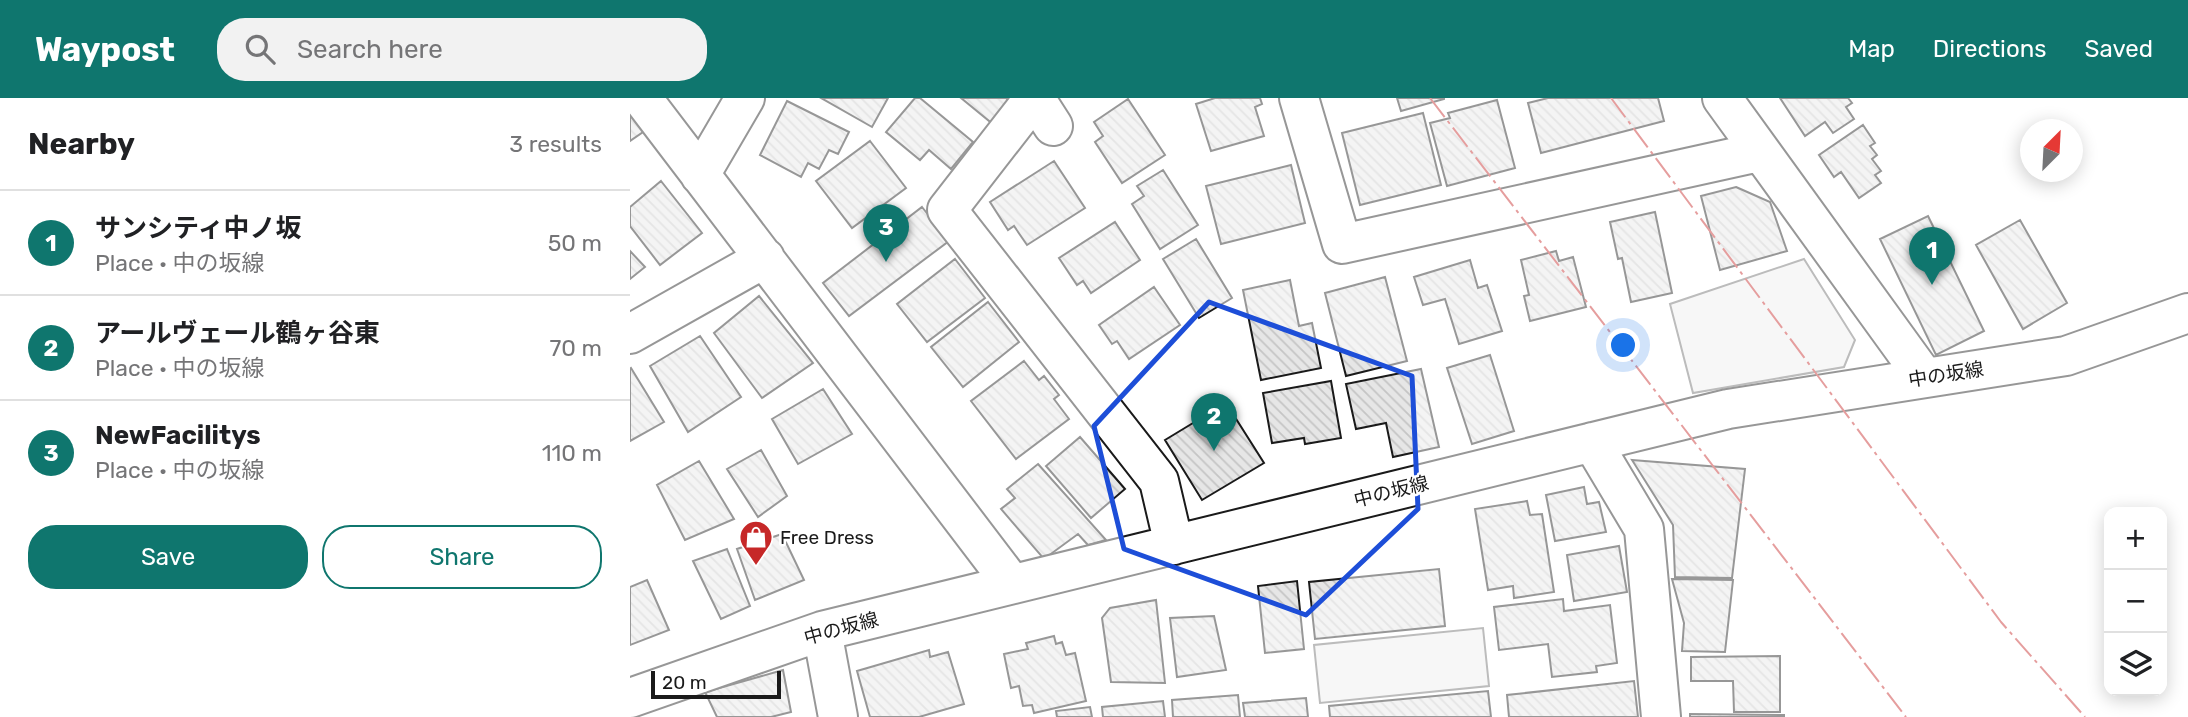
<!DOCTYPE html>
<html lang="en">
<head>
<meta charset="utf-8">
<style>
  body { margin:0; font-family:Rubik,"Noto Sans JP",sans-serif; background:#f2f2f2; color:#202124 }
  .controls { position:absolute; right:21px; bottom:21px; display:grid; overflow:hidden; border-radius:14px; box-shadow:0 4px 18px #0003 }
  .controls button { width:63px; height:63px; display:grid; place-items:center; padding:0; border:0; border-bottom:2px solid #e0e0e0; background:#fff; color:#202124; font:35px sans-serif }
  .compass { position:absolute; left:1390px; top:21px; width:63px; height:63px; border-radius:50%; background:#fff; box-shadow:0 4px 18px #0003; rotate:24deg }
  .scale { position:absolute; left:21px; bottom:18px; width:130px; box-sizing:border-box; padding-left:7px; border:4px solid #1a1a1a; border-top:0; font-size:19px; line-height:24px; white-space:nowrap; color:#1a1a1a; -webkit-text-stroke:5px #fff; paint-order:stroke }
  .you { position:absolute; left:994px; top:248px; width:24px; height:24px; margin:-18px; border:5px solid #fff; border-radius:50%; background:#1a73e8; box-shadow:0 0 0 10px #1a73e833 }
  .badge { display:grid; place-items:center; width:46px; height:46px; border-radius:50%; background:#0f766e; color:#fff; font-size:23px; font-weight:700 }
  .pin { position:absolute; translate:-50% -58px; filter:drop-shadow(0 2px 4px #0008) }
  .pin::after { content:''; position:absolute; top:37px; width:24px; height:21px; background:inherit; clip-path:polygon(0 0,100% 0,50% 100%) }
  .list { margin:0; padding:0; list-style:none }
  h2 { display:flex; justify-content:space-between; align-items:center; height:91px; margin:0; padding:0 28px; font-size:30px }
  h2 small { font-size:23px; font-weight:400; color:#757577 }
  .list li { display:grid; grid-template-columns:46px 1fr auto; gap:21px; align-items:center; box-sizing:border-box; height:105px; padding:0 28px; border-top:2px solid #e0e0e0 }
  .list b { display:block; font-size:26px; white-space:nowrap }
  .list p { margin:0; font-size:23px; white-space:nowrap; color:#757577 }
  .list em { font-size:23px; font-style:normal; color:#757577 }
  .actions { display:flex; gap:14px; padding:21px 28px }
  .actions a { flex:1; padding:16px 0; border:2px solid #0f766e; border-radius:28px; text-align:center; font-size:24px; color:#0f766e }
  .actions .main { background:#0f766e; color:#fff }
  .icon { flex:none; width:38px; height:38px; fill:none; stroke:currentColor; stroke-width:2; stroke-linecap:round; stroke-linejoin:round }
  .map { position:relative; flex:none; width:1558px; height:619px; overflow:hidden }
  header { display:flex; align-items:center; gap:42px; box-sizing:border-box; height:98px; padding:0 35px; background:#0f766e; color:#fff }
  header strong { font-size:33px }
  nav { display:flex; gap:38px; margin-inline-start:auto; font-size:24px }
  .search { width:490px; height:63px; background:#f2f2f2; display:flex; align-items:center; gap:18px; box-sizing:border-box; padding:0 24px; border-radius:28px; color:#757577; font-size:26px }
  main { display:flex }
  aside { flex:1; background:#fff }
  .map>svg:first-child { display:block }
</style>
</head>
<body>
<header>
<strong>Waypost</strong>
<div class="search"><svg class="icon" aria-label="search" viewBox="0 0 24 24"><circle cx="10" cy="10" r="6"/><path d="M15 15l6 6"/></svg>Search here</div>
<nav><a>Map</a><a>Directions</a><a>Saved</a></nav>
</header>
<main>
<aside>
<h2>Nearby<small>3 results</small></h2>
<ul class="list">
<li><span class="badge">1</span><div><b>サンシティ中ノ坂</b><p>Place · 中の坂線</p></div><em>50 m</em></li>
<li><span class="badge">2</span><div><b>アールヴェール鶴ヶ谷東</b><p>Place · 中の坂線</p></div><em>70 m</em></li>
<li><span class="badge">3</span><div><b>NewFacilitys</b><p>Place · 中の坂線</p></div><em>110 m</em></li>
</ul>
<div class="actions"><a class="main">Save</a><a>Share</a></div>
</aside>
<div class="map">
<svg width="1558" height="619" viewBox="0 0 1558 619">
  <defs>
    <pattern id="building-back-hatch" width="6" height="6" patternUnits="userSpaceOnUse" patternTransform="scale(1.75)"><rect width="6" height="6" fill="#e6e6e6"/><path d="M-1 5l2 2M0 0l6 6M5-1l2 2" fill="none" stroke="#c5c5c5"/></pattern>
  </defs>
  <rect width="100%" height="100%" fill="#fff"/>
  <path fill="#ededed" stroke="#6a6a6a" stroke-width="2" d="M1174,161l51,81 -11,27 -151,26 -23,-89z
    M853,530l6,58 -169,17 -6,-58z"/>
  <path fill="url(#building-back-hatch)" stroke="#1a1a1a" stroke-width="2" d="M191,0h67l-16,29z
    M285,0h5l53,44 -22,27 -22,-19 -9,10 -34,-28z
    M331,0h45l6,5 -18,22z
    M585,0h45l2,6 -7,3 9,29 -53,15 -15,-47z
    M767,0h47v1l-43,12z
    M918,0h110l6,23 -123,32 -13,-50z
    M1150,0h68l4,5 -6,4 8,12 -21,14 -8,-11 -20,14z
    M498,1l37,56 -43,28 -27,-41 8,-6 -9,-14z
    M867,2l18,68 -68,18 -17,-63 20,-5 -2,-5z
    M157,3l62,31 -11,22 -9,-4 -10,19 -11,-6 -7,14 -41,-22z
    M0,10l16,22 -16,11z
    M793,15l18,72 -81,20 -18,-72z
    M1233,27l12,18 -5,3 7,9 -5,4 9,12 -6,4 6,8 -22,15 -18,-26 -7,5 -15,-22z
    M240,43l36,47 -54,40 -36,-47z
    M424,63l31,47 -58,37 -13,-19 -6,4 -18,-28z
    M661,67l14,58 -84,21 -15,-58z
    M533,72l35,55 -38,24 -28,-45 12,-8 -7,-10z
    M31,83l41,52 -42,32 -30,-39v-19z
    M1106,89l34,15 17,49 -67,19 -19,-74z
    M292,109l27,34 -100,75 -26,-33z
    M1025,114l17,81 -41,9 -9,-44 -4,1 -8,-37z
    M1298,118l56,115 -48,24 -56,-116z
    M1390,122l47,83 -44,26 -47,-84z
    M485,124l25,38 -49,33 -8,-12 -6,4 -18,-27z
    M566,141l36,59 -33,20 -36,-59z
    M0,153l15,16 -15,12z
    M926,153l3,10 14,-4 13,50 -56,14 -6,-25 5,-1 -8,-35z
    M325,161l30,39 -58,44 -30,-38z
    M840,162l8,28 9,-3 15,46 -43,13 -14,-45 -22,6 -9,-28z
    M755,179l22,84 -61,15 -21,-83z
    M660,182l9,46 13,-3 9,45 -60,12 -18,-90z
    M524,189l26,38 -51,34 -12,-18 -5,3 -13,-19z
    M129,198l54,67 -51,35 -48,-65z
    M358,204l31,40 -56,45 -32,-40z
    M70,238l41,61 -53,35 -38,-66z
    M860,257l24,76 -42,13 -25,-76z
    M394,263l15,19 5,-4 15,19 -5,4 15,20 -53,40 -45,-58z
    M1,270l33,54 -34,19v-72z
    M791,271l18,78 -46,10 -7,-34 -30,6 -10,-45z
    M701,283l10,57 -36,6 -1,-6 -32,5 -9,-50z
    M193,291l29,45 -54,30 -26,-45z
    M596,305l38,60 -62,37 -37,-60z
    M450,339l45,52 -34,29 -45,-52z
    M131,352l26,46 -29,21 -31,-48z
    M1002,362l113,9 -13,109 -57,-1 -2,-52z
    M69,363l35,58 -49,21 -28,-55z
    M408,366l68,76 -18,5 -10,-11 -34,25 -43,-50 14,-11 -8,-9z
    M954,389l3,17 12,-2 7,30 -51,9 -9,-46z
    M897,403l3,14 12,-1 12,78 -40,6 -1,-12 -25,4 -13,-81z
    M152,436l22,46 -49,20 -18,-51z
    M989,448l8,46 -53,9 -7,-46z
    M97,451l23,57 -29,13 -28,-58z
    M809,471l6,57 -130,13 -6,-57z
    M1042,481l61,1 -8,72 -43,-1 2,-28z
    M17,482l22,50 -39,15v-58z
    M667,483l7,68 -39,4 -7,-67z
    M933,501l1,12 46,-6 7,58 -21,3 1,6 -45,5 -4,-33 -49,6 -5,-43z
    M526,502l9,83 -54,-1 -9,-64 8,-10z
    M584,518l12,54 -49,7 -7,-59z
    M424,538l2,8 6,-2 4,13 9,-2 11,48 -52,12 -2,-8 -9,1 -4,-20 -8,2 -7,-34 24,-5 -2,-6z
    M299,552l1,7 18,-5 16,52 -45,13h-49l-13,-46z
    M1150,558v56h-46l-1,-31h-42v-24z
    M153,572l8,42 -20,5h-54l-12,-25z
    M1004,583l4,36h-129l-2,-22z
    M858,593l3,26h-161l-1,-11z
    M608,597l2,22h-67l-1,-17z
    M676,600l2,19h-63l-2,-14z
    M533,603l2,16h-62l-1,-10z
    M460,609l2,10h-35l-1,-6z
    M1060,616l94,1v2h-94z"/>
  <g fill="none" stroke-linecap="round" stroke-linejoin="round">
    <defs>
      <path id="minor" d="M12,0l370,486
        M404,0l-87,112 212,271 15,64
        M405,0l18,28
        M669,0l43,146 417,-92
        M1092,0l202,279
        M70,77l45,-77
        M0,236l135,-76
        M962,344l52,87 17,188
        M192,533l16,86
        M0,600l192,-67 906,-222 338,-53 122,-43"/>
    </defs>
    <use href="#minor" stroke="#1a1a1a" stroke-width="42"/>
    <use href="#minor" stroke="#fff" stroke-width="38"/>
    <path stroke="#c62828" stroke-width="2" stroke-dasharray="24 5 3.5 5" stroke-linecap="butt" d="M800,0l476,619
      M981,0l390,524 84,95"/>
  </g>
  <path d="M0 0H1558V619H0ZM579,204l203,74 6,133 -112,106 -182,-66 -30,-123z" fill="#fff" fill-opacity=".55" fill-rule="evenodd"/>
  <path fill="none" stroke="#1d4ed8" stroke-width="5" stroke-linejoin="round" d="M579,204l203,74 6,133 -112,106 -182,-66 -30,-123z"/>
  <defs>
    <symbol id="shop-pin" viewBox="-11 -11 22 30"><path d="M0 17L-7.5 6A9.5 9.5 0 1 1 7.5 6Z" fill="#c62828" stroke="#fff"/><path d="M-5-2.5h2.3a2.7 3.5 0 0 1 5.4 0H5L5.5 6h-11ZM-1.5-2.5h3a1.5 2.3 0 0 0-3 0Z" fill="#fff"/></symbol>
  </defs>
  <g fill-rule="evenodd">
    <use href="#shop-pin" x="107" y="420" width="38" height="52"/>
  </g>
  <g text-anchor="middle" stroke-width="5" stroke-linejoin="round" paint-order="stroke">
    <g font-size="19" fill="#1a1a1a" stroke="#fff">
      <text transform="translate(1316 276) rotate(-9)" y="7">中の坂線</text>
      <text transform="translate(761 393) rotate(-14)" y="7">中の坂線</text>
      <text transform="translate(211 530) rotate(-15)" y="7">中の坂線</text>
    </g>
    <g font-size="19" fill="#1a1a1a" stroke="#fff" text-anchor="start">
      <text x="150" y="446">Free Dress</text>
    </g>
  </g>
</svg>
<div class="controls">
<button>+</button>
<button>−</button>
<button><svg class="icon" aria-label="layers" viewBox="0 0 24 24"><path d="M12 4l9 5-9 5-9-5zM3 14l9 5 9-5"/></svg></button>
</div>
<svg class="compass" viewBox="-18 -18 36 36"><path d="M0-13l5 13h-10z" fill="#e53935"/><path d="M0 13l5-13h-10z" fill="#757577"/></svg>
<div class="scale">20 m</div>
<div class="you"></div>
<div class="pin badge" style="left:1302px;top:187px">1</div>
<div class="pin badge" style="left:584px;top:353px">2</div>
<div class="pin badge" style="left:256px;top:164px">3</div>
</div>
</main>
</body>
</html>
